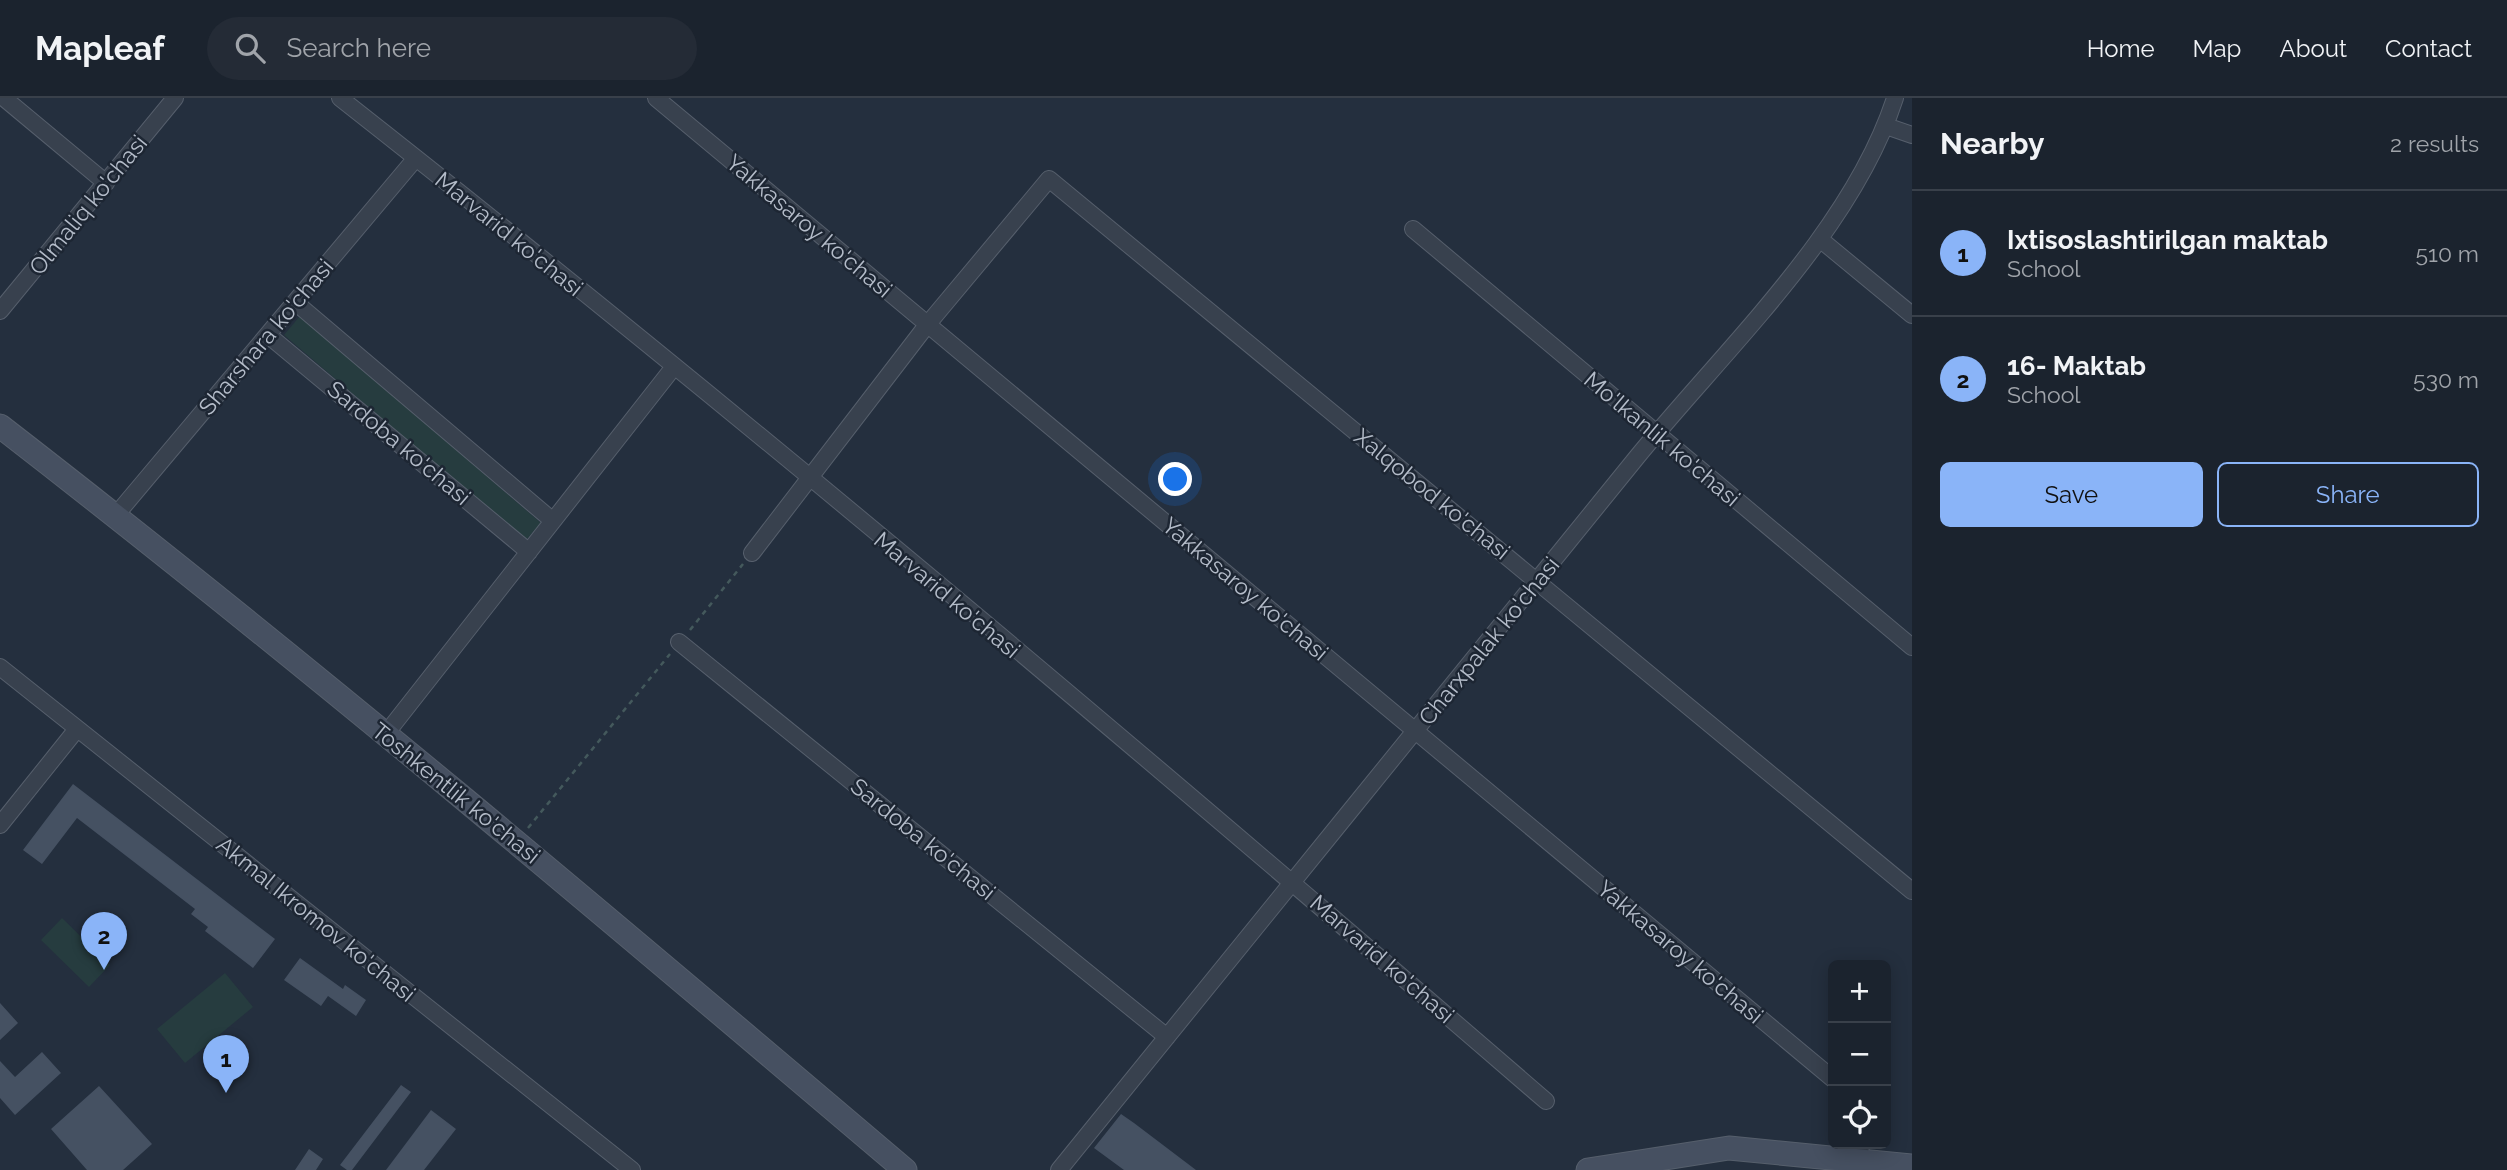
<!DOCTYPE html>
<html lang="en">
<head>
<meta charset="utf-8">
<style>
  body { margin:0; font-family:Raleway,sans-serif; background:#242b36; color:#f1f3f6 }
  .controls { position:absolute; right:21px; bottom:21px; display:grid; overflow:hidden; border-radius:10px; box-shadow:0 4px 18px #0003 }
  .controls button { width:63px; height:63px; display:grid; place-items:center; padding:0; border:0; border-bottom:2px solid #39404a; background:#1b232e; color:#f1f3f6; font:35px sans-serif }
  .you { position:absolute; left:1176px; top:382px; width:24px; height:24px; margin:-18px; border:5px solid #fff; border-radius:50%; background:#1a73e8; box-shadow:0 0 0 10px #1a73e833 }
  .badge { display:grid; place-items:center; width:46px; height:46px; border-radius:50%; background:#8ab4f8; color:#111; font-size:23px; font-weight:700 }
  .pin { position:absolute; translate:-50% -58px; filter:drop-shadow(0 2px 4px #0008) }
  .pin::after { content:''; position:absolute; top:37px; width:24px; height:21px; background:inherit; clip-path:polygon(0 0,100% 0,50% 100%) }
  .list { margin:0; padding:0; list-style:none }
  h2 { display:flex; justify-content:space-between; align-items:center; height:91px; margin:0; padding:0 28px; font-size:30px }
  h2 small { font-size:23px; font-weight:400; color:#a0a4aa }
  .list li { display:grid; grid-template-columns:46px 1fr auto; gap:21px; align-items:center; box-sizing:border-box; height:126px; padding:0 28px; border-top:2px solid #39404a }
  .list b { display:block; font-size:26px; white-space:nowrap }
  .list p { margin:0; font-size:23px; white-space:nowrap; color:#a0a4aa }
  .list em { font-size:23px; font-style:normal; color:#a0a4aa }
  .actions { display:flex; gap:14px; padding:21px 28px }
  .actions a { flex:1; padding:16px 0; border:2px solid #8ab4f8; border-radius:10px; text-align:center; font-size:24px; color:#8ab4f8 }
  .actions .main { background:#8ab4f8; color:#111 }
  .icon { flex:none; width:38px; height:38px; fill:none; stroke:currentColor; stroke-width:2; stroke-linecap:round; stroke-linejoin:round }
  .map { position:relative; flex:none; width:1912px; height:1072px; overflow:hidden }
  header { display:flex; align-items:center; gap:42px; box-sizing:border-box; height:98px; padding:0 35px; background:#1b232e; border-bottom:2px solid #39404a }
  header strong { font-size:33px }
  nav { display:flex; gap:38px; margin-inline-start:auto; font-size:24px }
  .search { width:490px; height:63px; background:#242b36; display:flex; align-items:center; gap:18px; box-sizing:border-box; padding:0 24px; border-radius:38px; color:#a0a4aa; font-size:26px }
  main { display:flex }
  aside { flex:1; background:#1b232e }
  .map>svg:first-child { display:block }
</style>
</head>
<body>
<header>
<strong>Mapleaf</strong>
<div class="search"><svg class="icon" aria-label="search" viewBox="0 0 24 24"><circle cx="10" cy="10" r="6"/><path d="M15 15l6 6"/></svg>Search here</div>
<nav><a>Home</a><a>Map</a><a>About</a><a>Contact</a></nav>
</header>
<main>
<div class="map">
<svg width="1912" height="1072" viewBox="0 0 1912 1072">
  <rect width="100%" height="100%" fill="#242f3e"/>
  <path fill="#263c3f" d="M300,218l241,207 -16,18 -241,-206z
    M62,820l48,47 -21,22 -48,-47z
    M225,875l28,34 -68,56 -28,-34z"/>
  <path fill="#455162" d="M73,686l202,155 -22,29 -48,-37 3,-4 -17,-13 4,-5 -118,-91 -35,46 -19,-14z
    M300,860l43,31 2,-4 21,15 -10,16 -28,-20 -7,10 -37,-26z
    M0,905l18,20 -18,17z
    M42,954l19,21 -46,42 -15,-17v-37l15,16z
    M401,987l10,7 -59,78h-5l-7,-5z
    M99,988l53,58 -29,26h-36l-36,-41z
    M431,1012l25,19 -32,41h-38z
    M1121,1016l13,9 62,47h-72l-30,-22z
    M309,1051l14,10 -7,11h-21z"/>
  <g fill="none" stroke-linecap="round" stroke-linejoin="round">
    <defs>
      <path id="street" d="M4,0l102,85
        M340,0c411,323 811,662 1206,1003
        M656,0l1177,981
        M1886,28l26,9
        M1413,131l499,418
        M1821,142l91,75
        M295,204l258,219
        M0,213l175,-213
        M268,237l261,217
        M116,417l300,-357
        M752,455l175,-228 122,-146 863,712
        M679,544l488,395
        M0,569l632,503
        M385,637l288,-367
        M0,727l77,-96
        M1857,1061l5,-15
        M1059,1072c192,-238 386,-475 578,-713 88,-108 215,-226 258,-359"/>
      <path id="secondary" d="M0,328c309,239 607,491 905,744
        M1588,1072l141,-22 183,18"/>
    </defs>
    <use href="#street" stroke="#565f6c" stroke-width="18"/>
    <use href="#secondary" stroke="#565f6c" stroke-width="25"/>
    <path stroke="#44595c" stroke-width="2.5" stroke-dasharray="5 5" stroke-linecap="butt" d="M690,532l53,-66
      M528,730l142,-174"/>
    <use href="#street" stroke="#38414e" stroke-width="16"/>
    <use href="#secondary" stroke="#465061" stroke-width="23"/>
  </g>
  <g text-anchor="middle" stroke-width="5" stroke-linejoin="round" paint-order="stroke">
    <g font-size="23" fill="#b4bcc9" stroke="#1d2633">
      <text transform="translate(88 107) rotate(-51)" y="8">Olmaliq ko'chasi</text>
      <text transform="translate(809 128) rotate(40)" y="8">Yakkasaroy ko'chasi</text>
      <text transform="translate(509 136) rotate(39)" y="8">Marvarid ko'chasi</text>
      <text transform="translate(266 239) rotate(-50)" y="8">Sharshara ko'chasi</text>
      <text transform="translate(1662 341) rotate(40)" y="8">Mo'lkanlik ko'chasi</text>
      <text transform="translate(399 345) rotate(40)" y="8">Sardoba ko'chasi</text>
      <text transform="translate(1432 396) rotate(39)" y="8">Xalqobod ko'chasi</text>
      <text transform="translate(1245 491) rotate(40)" y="8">Yakkasaroy ko'chasi</text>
      <text transform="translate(947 497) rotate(40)" y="8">Marvarid ko'chasi</text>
      <text transform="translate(1489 543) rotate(-51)" y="8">Charxpalak ko'chasi</text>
      <text transform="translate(456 695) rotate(39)" y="8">Toshkentlik ko'chasi</text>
      <text transform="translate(923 741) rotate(39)" y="8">Sardoba ko'chasi</text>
      <text transform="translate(316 821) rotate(39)" y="8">Akmal Ikromov ko'chasi</text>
      <text transform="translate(1680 854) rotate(40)" y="8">Yakkasaroy ko'chasi</text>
      <text transform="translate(1382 861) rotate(41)" y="8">Marvarid ko'chasi</text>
    </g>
  </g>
</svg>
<div class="controls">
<button>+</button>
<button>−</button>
<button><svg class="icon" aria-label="locate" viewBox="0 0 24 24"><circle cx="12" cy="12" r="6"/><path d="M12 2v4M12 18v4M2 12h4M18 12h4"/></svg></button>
</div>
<div class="you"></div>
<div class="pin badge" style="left:226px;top:995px">1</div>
<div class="pin badge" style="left:104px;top:872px">2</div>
</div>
<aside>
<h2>Nearby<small>2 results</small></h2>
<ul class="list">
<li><span class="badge">1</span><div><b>Ixtisoslashtirilgan maktab</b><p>School</p></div><em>510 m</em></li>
<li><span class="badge">2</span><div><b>16- Maktab</b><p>School</p></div><em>530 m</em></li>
</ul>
<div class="actions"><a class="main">Save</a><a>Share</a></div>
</aside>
</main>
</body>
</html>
